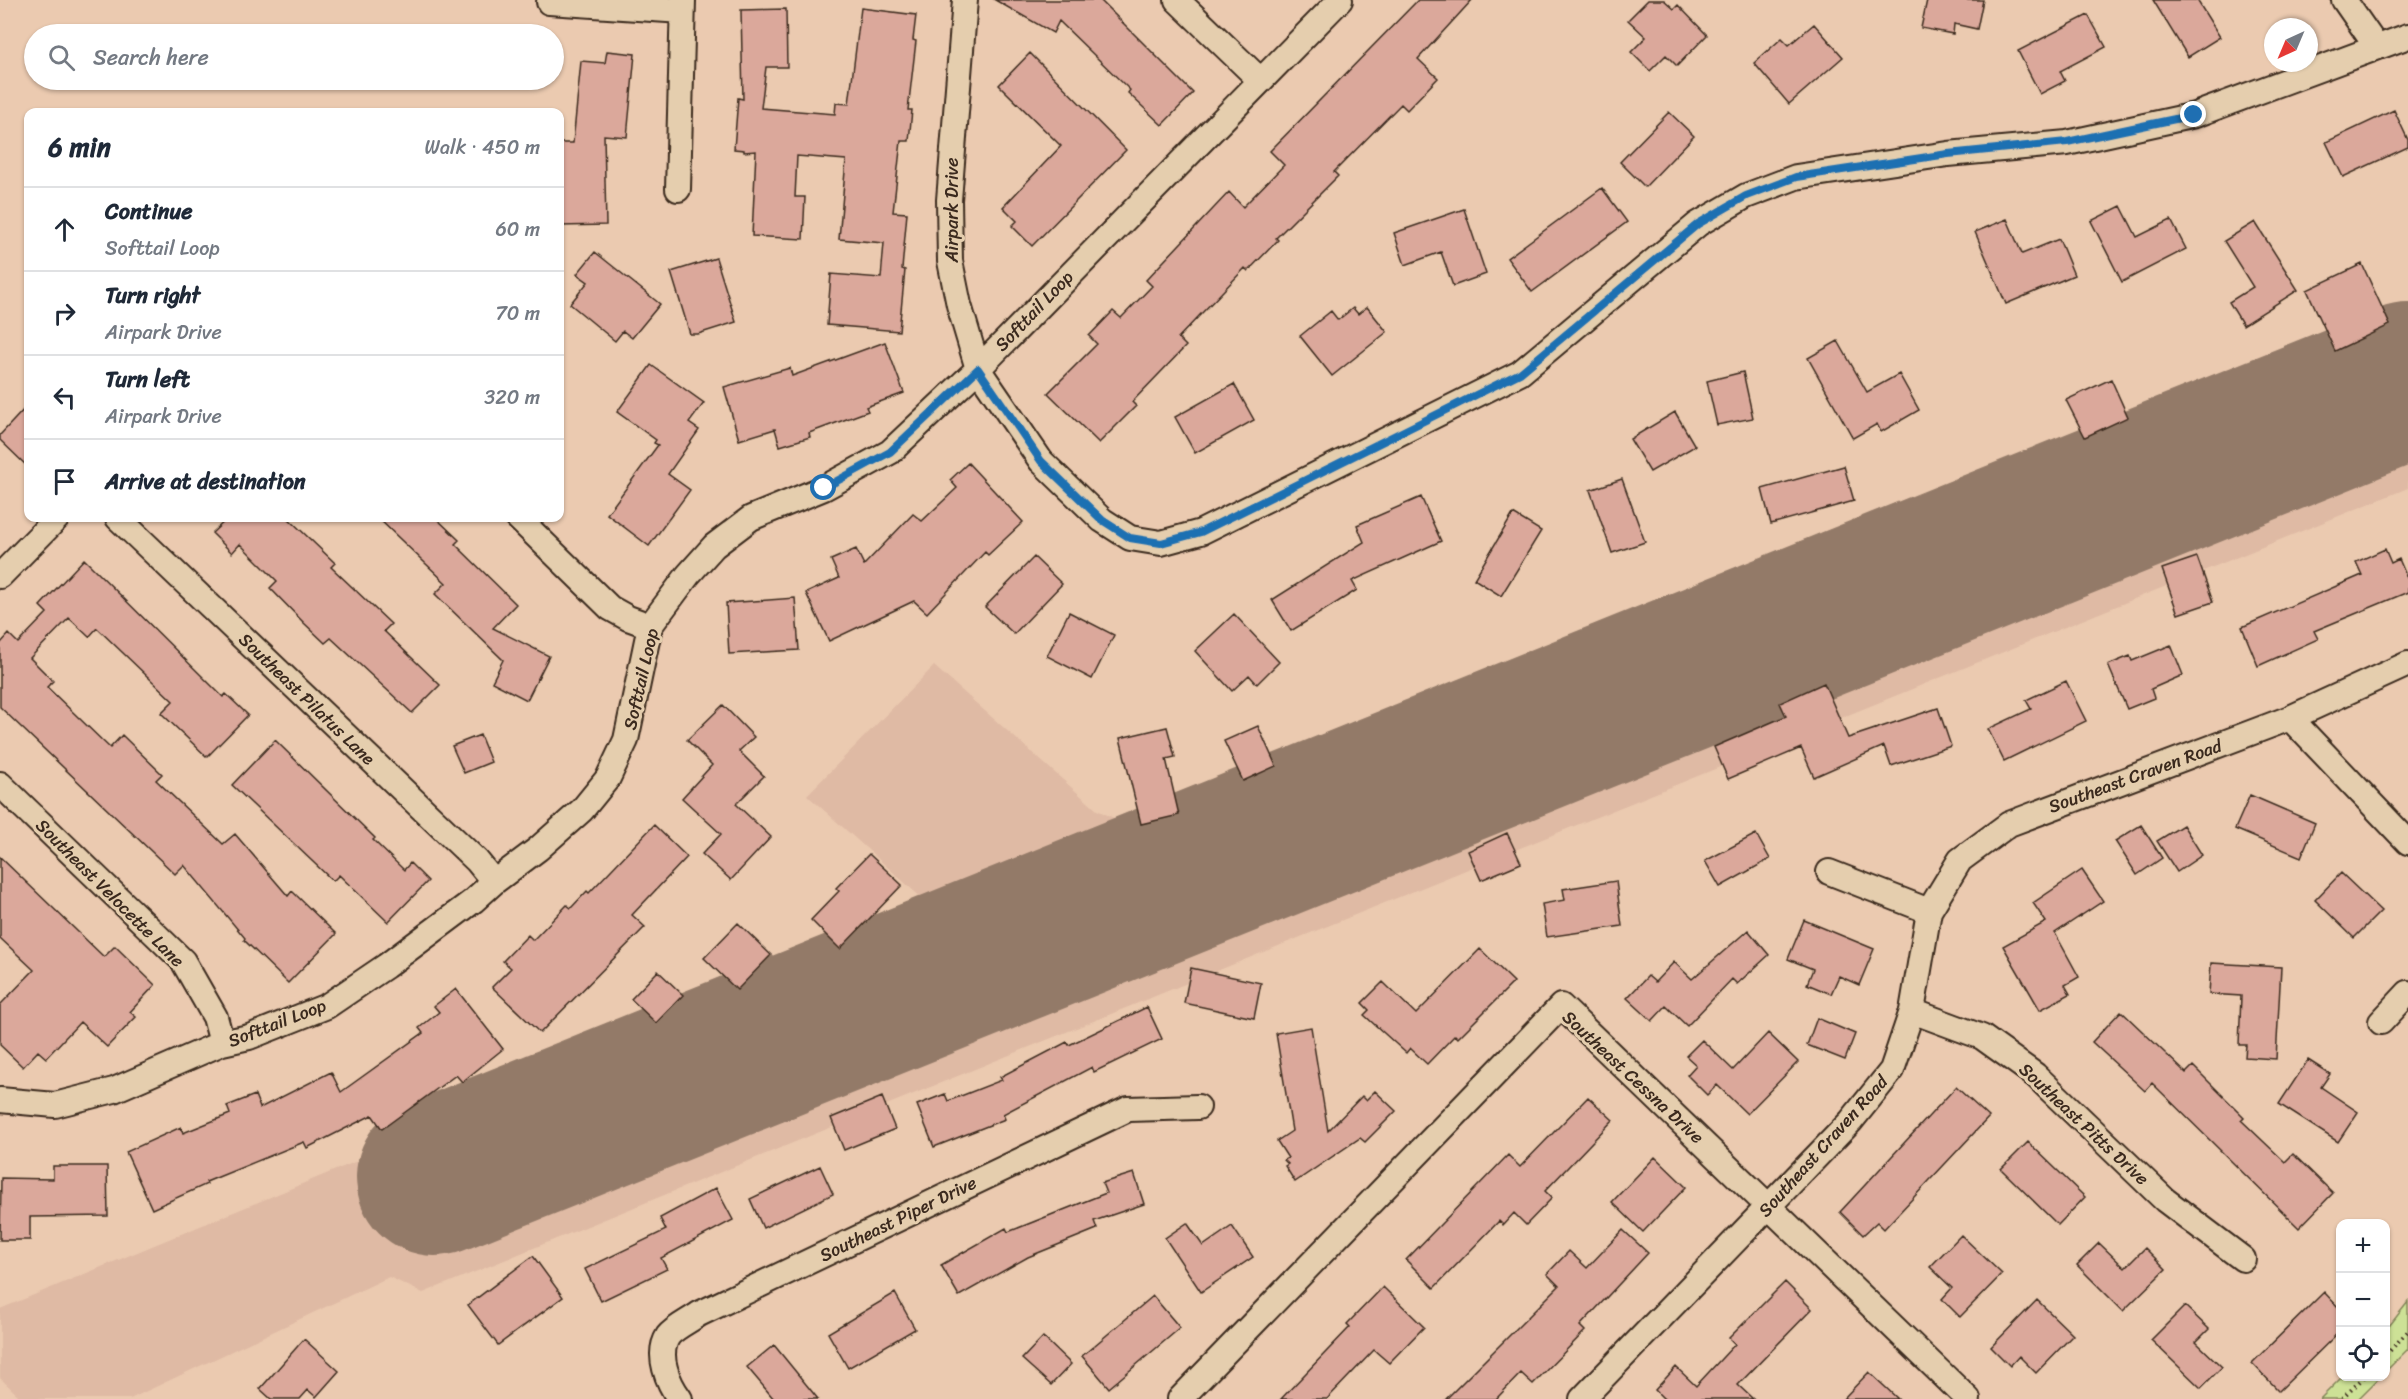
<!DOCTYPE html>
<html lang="en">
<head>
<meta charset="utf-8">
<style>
  body { margin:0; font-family:Sriracha,sans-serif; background:#f2f2f3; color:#1f2937 }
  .controls { position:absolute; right:18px; bottom:18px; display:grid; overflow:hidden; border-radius:12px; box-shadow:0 2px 4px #0004 }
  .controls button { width:54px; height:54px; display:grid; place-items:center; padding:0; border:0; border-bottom:2px solid #e0e1e3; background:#fff; color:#1f2937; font:30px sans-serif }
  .compass { position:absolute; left:2264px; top:18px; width:54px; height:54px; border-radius:50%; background:#fff; box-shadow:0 2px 4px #0004; rotate:224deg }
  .stop { position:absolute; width:18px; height:18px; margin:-14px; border:4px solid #1f6fb2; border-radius:50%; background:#fff }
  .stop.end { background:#1f6fb2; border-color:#fff; box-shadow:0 2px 6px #0008 }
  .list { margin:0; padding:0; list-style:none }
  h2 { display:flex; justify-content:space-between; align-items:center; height:78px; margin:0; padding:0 24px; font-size:26px }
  h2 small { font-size:20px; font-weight:400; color:#747a83 }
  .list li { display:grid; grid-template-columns:39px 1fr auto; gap:18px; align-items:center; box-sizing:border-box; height:84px; padding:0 24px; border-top:2px solid #e0e1e3 }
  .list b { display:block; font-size:22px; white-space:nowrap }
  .list p { margin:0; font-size:20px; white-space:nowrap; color:#747a83 }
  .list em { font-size:20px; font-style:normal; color:#747a83 }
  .icon { flex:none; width:33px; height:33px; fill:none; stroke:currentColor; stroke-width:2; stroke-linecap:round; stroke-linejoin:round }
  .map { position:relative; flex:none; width:2408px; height:1399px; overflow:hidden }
  .search { position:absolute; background:#fff; box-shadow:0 2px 4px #0004; left:24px; top:24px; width:540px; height:66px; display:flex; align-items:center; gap:15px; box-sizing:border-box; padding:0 21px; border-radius:33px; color:#747a83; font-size:22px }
  .panel { position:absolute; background:#fff; box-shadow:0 2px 4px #0004; left:24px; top:108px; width:540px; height:414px; border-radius:12px }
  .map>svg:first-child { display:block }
</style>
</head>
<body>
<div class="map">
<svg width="2408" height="1399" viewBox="0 0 2408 1399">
  <rect width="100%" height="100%" fill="#ebcab0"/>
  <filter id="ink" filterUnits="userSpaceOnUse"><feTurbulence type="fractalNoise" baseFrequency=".0167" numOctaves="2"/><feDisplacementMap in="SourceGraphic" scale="12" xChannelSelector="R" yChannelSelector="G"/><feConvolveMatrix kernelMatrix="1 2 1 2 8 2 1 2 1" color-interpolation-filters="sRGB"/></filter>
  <g filter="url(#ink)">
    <path fill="#dfbaa4" d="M2408,326v162l-1985,805 -34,-16 -259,122h-108l-22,-21v-69l944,-391 -137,-123 127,-129 163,144 27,13 19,3 20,-2 589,-239z"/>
    <path fill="#cde196" stroke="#84865a" stroke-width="1.5" d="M2408,1302v47l-22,22v-41z
      M2342,1377v-1l38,1 -22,22h-38z"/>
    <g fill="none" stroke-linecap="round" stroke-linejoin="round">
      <path stroke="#937a67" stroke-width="158" d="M435,1177l1973,-796"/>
    </g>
    <path fill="#dba89b" stroke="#3b2a1e" stroke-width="1.5" d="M995,0h105l93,93 -31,32 -34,-32 2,-3 -71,-69 -6,12z
      M1418,0h54l-54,59 20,19 -31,32 -6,-6 -67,68 4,4 -62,62 2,2 -30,31 -3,-3 -67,70 8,8 -54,56 4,4 -37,37 -51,-50 49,-49 -8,-8 24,-25 8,7 31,-32 -6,-6 83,-88 14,15 41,-42 -14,-14z
      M1648,0h16l10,9 4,-4 29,30 -30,31 -11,-11 -16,16 -19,-19 15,-15 -18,-17z
      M1927,0h56l-6,29 -23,-5 -1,10 -32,-6z
      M2153,0h44l23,37 -32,20z
      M861,8l55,7 -3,25 3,1 -8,69h4l-3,31h-8l-8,71 14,1 -5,56 3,1 -6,61 -72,-6 4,-51 50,4 3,-35 -45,-4 7,-79 -49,-4 -2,41h10l-2,42 -51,-3 4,-85 -12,1v-2l-10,-1 4,-51 5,1 -2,-89 45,-1 1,58h-21l-5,41 74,6 1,-11 13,1z
      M2088,15l18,32 -46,24 5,10 -25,13 -22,-43z
      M1814,24l29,33 -54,47 -35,-41 28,-25 7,7z
      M607,51l28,3 -8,83 -23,-2 2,90 -46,1v-83h13l8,-82 24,2z
      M1030,53l96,97 -94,96 -20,-20 5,-5 -14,-14 58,-61 -62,-61z
      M2394,110l14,30v7l-65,30 -17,-35z
      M1669,112l25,24 -49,51 -25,-25z
      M1602,188l25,34 -95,70 -25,-34z
      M2121,206l16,31 34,-17 15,29 -64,33 -31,-61z
      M1464,209l22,65 -33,12 -12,-34 -36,13 -11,-32z
      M2007,219l15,35 37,-15 15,36 -68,29 -31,-72z
      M2255,222l43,68 -55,35 -14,-23 24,-15 -29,-46z
      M595,252l65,52 -28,34 -9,-7 -8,10 -45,-37 18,-22 -11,-8z
      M716,258l20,64 -38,12h-8l-19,-62z
      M2362,264l28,61 -55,26 -28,-61z
      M1367,307l20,25 -55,44 -32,-40 31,-25 7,9 15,-12 5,6z
      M1838,341l29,51 32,-18 20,36 -38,22 -4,-8 -24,14 -45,-80z
      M885,342l19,51 -38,14 2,4 -59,22 1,4 -30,9 -5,-17 -36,11 -15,-53 66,-19 2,8z
      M651,365l53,38 -15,20 10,7 -31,44 22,16 -41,56 -42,-32 51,-69 -4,-2 2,-3 -39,-28z
      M1743,372l10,46 -36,7 -10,-44z
      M2111,379l17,38 -43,20 -19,-37z
      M1234,384l20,36 -59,33 -20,-36z
      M28,405v62l-28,-27v-5z
      M1675,412l20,34 -45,26 -20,-33z
      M968,463l55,59 -35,33 -3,-3 -58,61 -13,-12 -85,40 -23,-48 33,-15 -8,-18 25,-11 8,16 49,-51 9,7 35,-33 -7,-8z
      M1844,466l10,35 -83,23 -9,-35z
      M1622,479l23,63 -33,11 -22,-63z
      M1421,497l20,44 -89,40 5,9 -66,41 -19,-31 92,-58 -7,-17z
      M1513,514l28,17 -40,65 -27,-17z
      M228,518h60l47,45 -4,4 60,57 -7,7 56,54 -28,28 -81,-75 -6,5 -21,-20 -34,-35 7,-7 -37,-37 -8,9 -20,-20z
      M378,518h58l23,22 -4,4 61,60 -23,24 56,28 -22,44 -35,-18 11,-22 -68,-66 11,-11z
      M2385,549l6,14 8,-4 9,21v12l-94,39 4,8 -60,27 -16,-39 120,-52 -6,-13z
      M1034,557l28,27 -48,50 -29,-27z
      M2197,557l16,45 -35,12 -16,-45z
      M84,559l139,138 3,-3 22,21 -41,42 -46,-44 12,-12 -76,-73 -8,9 -20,-19 -39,40 23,23 -6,6 63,61 12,-13 40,39 -6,6 67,64 12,-10 53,62 4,-5 44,43 -48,49 -44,-43 1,-2 -61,-73 -9,9 -175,-167v-63l9,-10 9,9 29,-30 -7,-7z
      M795,598l4,52 -70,4 -3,-51z
      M1069,612l45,23 -22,44 -45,-23z
      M1234,614l45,48 -22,22 -8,-9 -17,16 -37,-40z
      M2171,645l12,30 -32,14 3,9 -27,11 -19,-44 22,-9 2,5z
      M2066,681l20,40 -82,40 -16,-32 43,-20 -5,-9z
      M1824,683l24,55 90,-30 13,38 -60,20 -7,-20 -70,31 -13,-29 -73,31 -14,-32 72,-31 -6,-13z
      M723,705l31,32 -15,14 25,25 -28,28 35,33 -40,43 -29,-26 19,-20 -39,-36 30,-33 -25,-25z
      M1258,726l18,40 -33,15 -19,-40z
      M1167,727l8,30 -9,2 13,56 -38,9 -21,-86z
      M480,735l11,27 -27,11 -12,-27z
      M275,740l100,98 -2,2 31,30 6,-7 18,18 -40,41 -49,-47 -6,6 -101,-96z
      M2250,795l65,28 -14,34 -66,-28z
      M654,825l33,32 -55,58 13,12 -105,106 -48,-46 19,-19 -8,-7 25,-26 5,5 34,-35 4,3 16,-17 2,2z
      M2141,825l21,33 -25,17 -22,-34z
      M2183,825l19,30 -25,17 -20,-31z
      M1507,833l14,30 -40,17 -13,-29z
      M1756,834l14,25 -50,28 -15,-26z
      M869,854l33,31 -62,64 -29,-29 28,-29 -3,-3z
      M0,857l104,100 11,-11 40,39 -25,27 6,5 -29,30 -27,-25 -34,36 -8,-7 -15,16 -23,-22v-40l34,-35 -34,-32z
      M2082,870l21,31 -48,32 24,44 -14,8 5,9 -30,16 -37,-64 43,-24 -13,-19z
      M2341,873l40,38 -27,27 -39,-38z
      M1616,881l6,45 -75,11 -5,-33 23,-4 -2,-11z
      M1804,920l70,29 -15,36 -20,-9 -8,18 -24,-10 6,-15 -25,-10z
      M738,923l33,32 -34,35 -33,-32z
      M1748,930l21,25 -32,29 -5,-5 -45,47 -21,-20 -14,15 -25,-23 21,-22 7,6 19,-20 18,17z
      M1480,949l34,33 -56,56 -3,-3 -28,29 -17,-16 -4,5 -42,-38 5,-5 -7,-7 21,-21 33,32z
      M2211,963l70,4 -5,92 -31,-2 1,-12h-7l2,-49 -32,-2z
      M1191,968l70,15 -7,35 -70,-15z
      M658,971l25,24 -27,28 -25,-24z
      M456,989l47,60 -41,33 -6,-7 -74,54 -10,-14 -65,33 -3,-6 -98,40 1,2 -55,25 -26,-57 55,-25 2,6 47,-19 -3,-8 28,-11 5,13 71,-36 10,20 82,-59 -4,-5 20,-16 -5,-6z
      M1147,1007l15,32 -68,33 -2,-5 -89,47 2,5 -71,28 -17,-42 28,-11 3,7 54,-21 -2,-3 67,-35 2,3z
      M2121,1011l65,62 7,-7 51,51 -3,3 44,42 8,-8 40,39 -34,35 -147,-145 -7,8 -53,-49z
      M1817,1018l38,16 -10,26 -38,-15z
      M1311,1027l17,104 34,-35 4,4 9,-9 21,20 -31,31 -5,-4 -65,44 -10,-16 3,-2 -4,-4 4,-2 -11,-17 15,-10 -16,-98z
      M1768,1033l30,29 -51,52 -30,-29 -10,10 -20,-20 9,-10 -10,-9 16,-16 31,30z
      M2308,1060l22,14 -9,13 37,25 -20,30 -59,-38z
      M1956,1087l33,30 -105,112 -7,-7 -14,13 -23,-23z
      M882,1097l13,32 -51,21 -13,-32z
      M1588,1097l25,23 -68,71 7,7 -26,27 -12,-12 -11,12 -4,-4 -65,67 -28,-28 102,-105 12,12z
      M2028,1142l57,55 -27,28 -57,-56z
      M1655,1157l31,30 -43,45 -31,-30z
      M53,1166h54l1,50 -78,1v23h-30l1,-62 52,1z
      M820,1166l13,28 -70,34 -13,-29z
      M1134,1173l10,31 -50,17 3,8 -69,28 -69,39 -18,-31 65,-37 2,4 98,-39 -4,-10z
      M716,1188l17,32 -72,38 6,11 -66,32 -16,-32 81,-39 -6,-12z
      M1187,1223l16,23 29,-20 21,31 -52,35 -36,-54z
      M1623,1230l25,23 -68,73 5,5 -52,53 -12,-11 -25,26h-50l113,-113 -12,-12 22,-23 18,17z
      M1961,1235l41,39 -42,43 -18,-18 10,-11 -22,-21z
      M2099,1243l26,25 20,-20 21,21 -43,42 -46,-46z
      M533,1256l30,41 -65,48 -30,-40z
      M1785,1282l27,27 -74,76 15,14h-89l-9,-9 21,-23 20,19 39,-42 -6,-6z
      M1383,1287l41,40 -35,36 -15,-13 -47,49h-46l69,-72 -3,-3z
      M2324,1292l16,17v22l-61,60 -27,-28z
      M895,1293l20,36 -67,39 -20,-35z
      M1153,1296l27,32 -71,60 -27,-32z
      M2037,1300l36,35 -37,38 -17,-17 -9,10 -19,-19z
      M2185,1306l24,23 -13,13 26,25 -21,21 -50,-48z
      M1043,1337l28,27 -20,21 -29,-26z
      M304,1339l35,32 -23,26 -8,-7 -8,9h-29l-11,-10z
      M774,1345l44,54h-44l-27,-32z
      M1869,1372l29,27h-55z"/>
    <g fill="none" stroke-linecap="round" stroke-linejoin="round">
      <defs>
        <path id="street" d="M965,0l-16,200 1,61 9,44 19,64 63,92 61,59 28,18 31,5 40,-11 319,-159 178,-149 48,-28 50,-19 152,-23 119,-11 128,-28 213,-79
          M1177,0l83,80
          M2344,0l32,46
          M549,2l133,9
          M678,189l5,-189
          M118,518l359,343 17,21
          M518,518l92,90 18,10 22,8
          M0,576l57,-58
          M2290,718l118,124
          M0,784l183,177 32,56 7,26
          M1829,872l100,39
          M1912,1011l70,26 53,38 130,125 78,59
          M2381,1022l27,-29
          M0,1100l55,5 59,-15 108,-47 27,-6 78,-31 59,-40 87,-65 21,-19 44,-33 44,-39 26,-32 18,-38 24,-114 38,-51 26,-29 37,-28 73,-30 66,-36 88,-83 362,-369
          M680,1399c-12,-16 -24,-44 -12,-63 6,-8 23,-16 31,-22l429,-205 70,-2
          M1180,1399l381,-393 407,393
          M1582,1399l269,-278 41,-51 20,-59 17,-100 31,-51 49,-36 281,-106 118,-54"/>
      </defs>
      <use href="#street" stroke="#3b2a1e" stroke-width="28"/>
      <path stroke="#3b2a1e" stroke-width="4" stroke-dasharray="1.5 4.5" stroke-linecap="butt" d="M2386,1355l22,-24
        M2342,1399l23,-23"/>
      <use href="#street" stroke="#e5ceae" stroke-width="24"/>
    </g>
  </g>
  <g fill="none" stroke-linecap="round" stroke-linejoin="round" filter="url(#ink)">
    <path stroke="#1f6fb2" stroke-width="8" d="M824,488l66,-36 88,-83 63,92 61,59 28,18 31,5 40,-11 319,-159 178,-149 48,-28 50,-19 152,-23 119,-12 127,-27"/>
  </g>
  <g text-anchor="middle" stroke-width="6" stroke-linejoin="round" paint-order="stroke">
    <g font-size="18" fill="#3b2a1e" stroke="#e5ceae">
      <text transform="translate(952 210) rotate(-90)" y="6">Airpark Drive</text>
      <text transform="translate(1034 311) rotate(-46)" y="6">Softtail Loop</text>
      <text transform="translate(641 679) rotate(-77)" y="6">Softtail Loop</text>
      <text transform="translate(307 699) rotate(44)" y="6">Southeast Pilatus Lane</text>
      <text transform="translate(2135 776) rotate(-20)" y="6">Southeast Craven Road</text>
      <text transform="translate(110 893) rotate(45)" y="6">Southeast Velocette Lane</text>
      <text transform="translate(277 1023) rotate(-21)" y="6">Softtail Loop</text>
      <text transform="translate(1633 1077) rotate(43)" y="6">Southeast Cessna Drive</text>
      <text transform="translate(2084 1124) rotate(43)" y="6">Southeast Pitts Drive</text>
      <text transform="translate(1823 1146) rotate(-48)" y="6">Southeast Craven Road</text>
      <text transform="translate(898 1219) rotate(-26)" y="6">Southeast Piper Drive</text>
    </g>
  </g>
</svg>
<div class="controls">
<button>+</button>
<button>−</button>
<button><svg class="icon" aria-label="locate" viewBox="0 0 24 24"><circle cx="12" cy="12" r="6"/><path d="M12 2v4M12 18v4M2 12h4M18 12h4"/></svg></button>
</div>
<svg class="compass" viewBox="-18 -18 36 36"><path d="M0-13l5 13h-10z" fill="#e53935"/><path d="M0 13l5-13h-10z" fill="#747a83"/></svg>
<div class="stop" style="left:824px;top:488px"></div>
<div class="stop end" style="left:2194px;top:115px"></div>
<div class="search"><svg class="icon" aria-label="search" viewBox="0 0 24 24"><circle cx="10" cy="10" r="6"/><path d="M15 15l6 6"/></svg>Search here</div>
<section class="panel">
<h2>6 min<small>Walk · 450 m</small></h2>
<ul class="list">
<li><svg class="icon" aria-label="ahead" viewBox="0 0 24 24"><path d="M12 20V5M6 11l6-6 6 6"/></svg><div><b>Continue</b><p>Softtail Loop</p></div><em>60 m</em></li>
<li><svg class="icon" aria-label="right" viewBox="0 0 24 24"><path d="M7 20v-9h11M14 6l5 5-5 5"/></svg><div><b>Turn right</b><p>Airpark Drive</p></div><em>70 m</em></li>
<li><svg class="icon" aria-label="left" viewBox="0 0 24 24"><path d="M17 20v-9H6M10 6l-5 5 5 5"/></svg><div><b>Turn left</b><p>Airpark Drive</p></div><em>320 m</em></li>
<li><svg class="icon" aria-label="arrive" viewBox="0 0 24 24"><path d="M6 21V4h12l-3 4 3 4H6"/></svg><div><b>Arrive at destination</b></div></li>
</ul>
</section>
</div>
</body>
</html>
